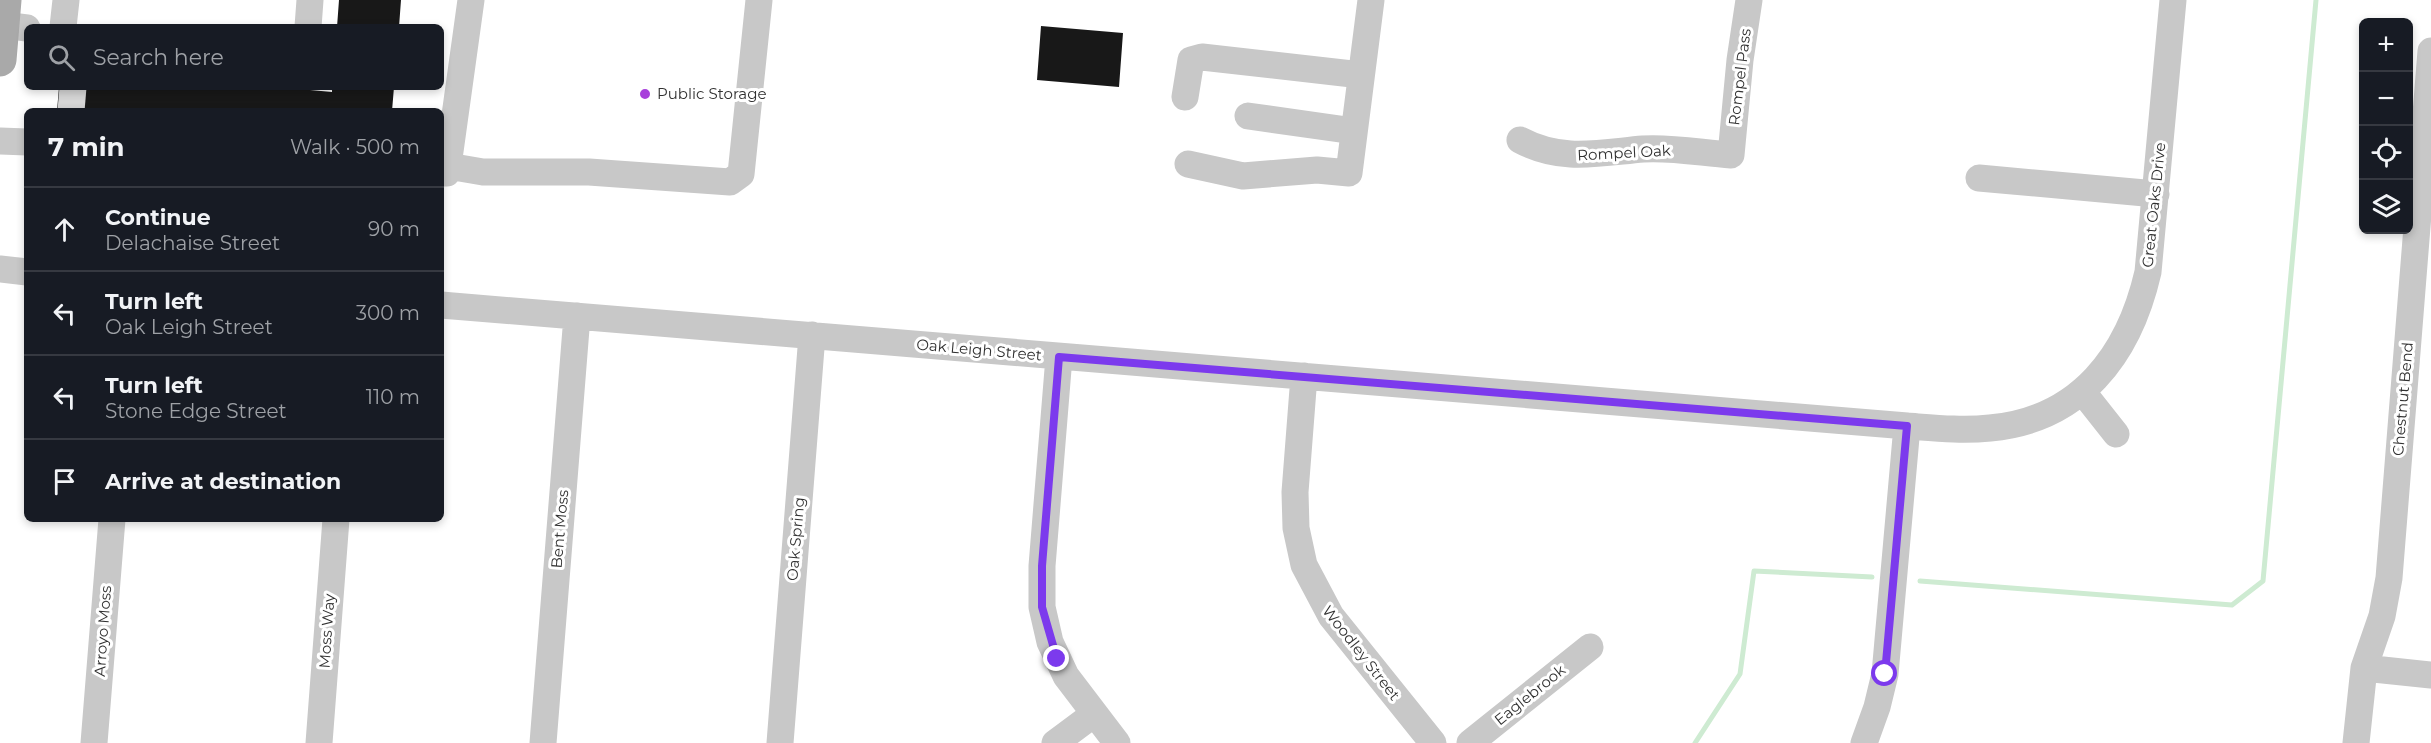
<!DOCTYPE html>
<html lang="en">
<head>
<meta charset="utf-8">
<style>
  body { margin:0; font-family:Montserrat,sans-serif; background:#20242c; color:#f1f3f6 }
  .controls { position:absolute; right:18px; top:18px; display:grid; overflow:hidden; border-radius:9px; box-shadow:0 3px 9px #0003 }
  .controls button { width:54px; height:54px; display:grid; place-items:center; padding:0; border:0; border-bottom:2px solid #363941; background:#171b24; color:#f1f3f6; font:30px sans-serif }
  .stop { position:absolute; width:18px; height:18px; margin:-14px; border:4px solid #7c3aed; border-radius:50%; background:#fff }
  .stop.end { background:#7c3aed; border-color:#fff; box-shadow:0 2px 6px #0008 }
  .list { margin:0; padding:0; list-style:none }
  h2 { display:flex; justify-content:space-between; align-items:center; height:78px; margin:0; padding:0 24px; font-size:26px }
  h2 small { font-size:20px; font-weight:400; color:#9ea1a6 }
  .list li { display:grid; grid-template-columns:39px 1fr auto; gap:18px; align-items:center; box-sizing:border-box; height:84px; padding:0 24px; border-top:2px solid #363941 }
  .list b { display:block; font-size:22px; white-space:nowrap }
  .list p { margin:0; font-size:20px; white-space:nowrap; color:#9ea1a6 }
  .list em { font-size:20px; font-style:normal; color:#9ea1a6 }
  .icon { flex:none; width:33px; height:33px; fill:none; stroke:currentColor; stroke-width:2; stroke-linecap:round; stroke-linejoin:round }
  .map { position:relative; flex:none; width:2431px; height:743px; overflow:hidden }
  .search { position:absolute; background:#171b24; box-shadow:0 3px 9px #0003; left:24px; top:24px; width:420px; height:66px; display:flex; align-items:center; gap:15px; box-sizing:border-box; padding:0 21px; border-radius:9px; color:#9ea1a6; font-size:22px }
  .panel { position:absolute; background:#171b24; box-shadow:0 3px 9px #0003; left:24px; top:108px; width:420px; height:414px; border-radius:9px }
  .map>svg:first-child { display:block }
</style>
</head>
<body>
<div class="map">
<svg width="2431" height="743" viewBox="0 0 2431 743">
  <rect width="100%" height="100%" fill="#fff"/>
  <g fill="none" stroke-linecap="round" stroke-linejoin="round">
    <path stroke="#ceebd2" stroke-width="5" d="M1920,581l312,24 31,-24 53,-581
      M1695,743l45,-69 14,-103 118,6"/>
  </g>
  <path fill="#181818" d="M339,0h62l-2,27h-62z
    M1041,26l82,7 -4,54 -82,-7z
    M59,87h218l55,5v-5h62l-2,24h-335z"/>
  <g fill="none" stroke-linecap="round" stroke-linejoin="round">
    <path stroke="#d6d6d6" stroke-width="27" stroke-dasharray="27 14" stroke-linecap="butt" d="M71,111l2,-24"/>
    <path stroke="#c8c8c8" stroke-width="27" d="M3,25l24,3
      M63,27l3,-27
      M308,27l2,-27
      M1185,97l6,-37 11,-3 159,18
      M1248,116l106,15
      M1520,140c41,22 78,13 123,9 29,-2 59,4 88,6l9,-95 9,-60
      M0,141l27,1
      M1188,164l55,12 74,-6 32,3 22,-173
      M448,166l35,6h106l141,10 11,-8 18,-174
      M441,173h6l24,-173
      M1979,178l177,16
      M0,269l27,3
      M441,305l1466,121c27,2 55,5 83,2 90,-8 139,-73 158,-156l25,-272
      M1059,357l-17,209v41l8,35 16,34 51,67
      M1304,376l-9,116 1,36 8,37 27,51 102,127
      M2082,391l34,43
      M2364,668l67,7
      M94,743l18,-224
      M319,743l17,-224
      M543,743l34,-427
      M780,743l32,-408
      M1055,743l39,-29
      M1470,743l120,-96
      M1864,743l13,-36 8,-33 22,-248
      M2356,743l8,-75 18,-52 7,-38 42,-527"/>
    <path stroke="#a9a9a9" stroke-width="33" d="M0,60l5,-60"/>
  </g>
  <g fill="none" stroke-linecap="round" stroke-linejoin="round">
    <path stroke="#7c3aed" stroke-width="8" d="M1057,659l-15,-52v-41l17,-209 848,69 -22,248"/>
  </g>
  <circle fill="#a840db" stroke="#fff" stroke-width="2" cx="645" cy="94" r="6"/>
  <g text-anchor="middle" stroke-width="6" stroke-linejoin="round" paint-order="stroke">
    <g font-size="15" fill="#313131" stroke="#fff">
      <text transform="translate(1740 77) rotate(-83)" y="5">Rompel Pass</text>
      <text transform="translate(1624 153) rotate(-3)" y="5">Rompel Oak</text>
      <text transform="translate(2154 205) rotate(-84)" y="5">Great Oaks Drive</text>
      <text transform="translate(979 350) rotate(5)" y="5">Oak Leigh Street</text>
      <text transform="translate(2403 399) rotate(-85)" y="5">Chestnut Bend</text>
      <text transform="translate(560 529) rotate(-85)" y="5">Bent Moss</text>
      <text transform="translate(796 539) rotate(-85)" y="5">Oak Spring</text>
      <text transform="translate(103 631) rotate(-86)" y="5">Arroyo Moss</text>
      <text transform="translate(327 631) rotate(-86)" y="5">Moss Way</text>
      <text transform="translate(1361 653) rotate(52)" y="5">Woodley Street</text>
      <text transform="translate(1530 695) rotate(-39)" y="5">Eaglebrook</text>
    </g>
    <g font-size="15" fill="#313131" stroke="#fff" text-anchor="start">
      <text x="657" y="99">Public Storage</text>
    </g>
  </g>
</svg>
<div class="controls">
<button>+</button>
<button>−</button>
<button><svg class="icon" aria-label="locate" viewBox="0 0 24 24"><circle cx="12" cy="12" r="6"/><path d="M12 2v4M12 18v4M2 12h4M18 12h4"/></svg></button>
<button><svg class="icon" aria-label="layers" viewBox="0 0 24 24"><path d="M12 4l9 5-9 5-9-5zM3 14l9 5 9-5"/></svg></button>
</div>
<div class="stop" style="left:1885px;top:674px"></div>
<div class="stop end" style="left:1057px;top:659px"></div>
<div class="search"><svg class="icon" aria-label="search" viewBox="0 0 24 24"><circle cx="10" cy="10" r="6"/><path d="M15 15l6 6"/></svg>Search here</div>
<section class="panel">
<h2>7 min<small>Walk · 500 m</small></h2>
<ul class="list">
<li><svg class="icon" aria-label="ahead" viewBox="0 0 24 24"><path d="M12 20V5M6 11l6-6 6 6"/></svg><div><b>Continue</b><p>Delachaise Street</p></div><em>90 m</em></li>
<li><svg class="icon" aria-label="left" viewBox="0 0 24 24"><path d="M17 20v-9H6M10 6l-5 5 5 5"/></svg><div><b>Turn left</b><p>Oak Leigh Street</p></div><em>300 m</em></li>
<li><svg class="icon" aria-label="left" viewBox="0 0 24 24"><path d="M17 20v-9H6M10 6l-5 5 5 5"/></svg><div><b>Turn left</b><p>Stone Edge Street</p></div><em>110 m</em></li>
<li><svg class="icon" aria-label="arrive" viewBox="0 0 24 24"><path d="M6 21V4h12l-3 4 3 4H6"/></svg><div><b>Arrive at destination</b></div></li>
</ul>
</section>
</div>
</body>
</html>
